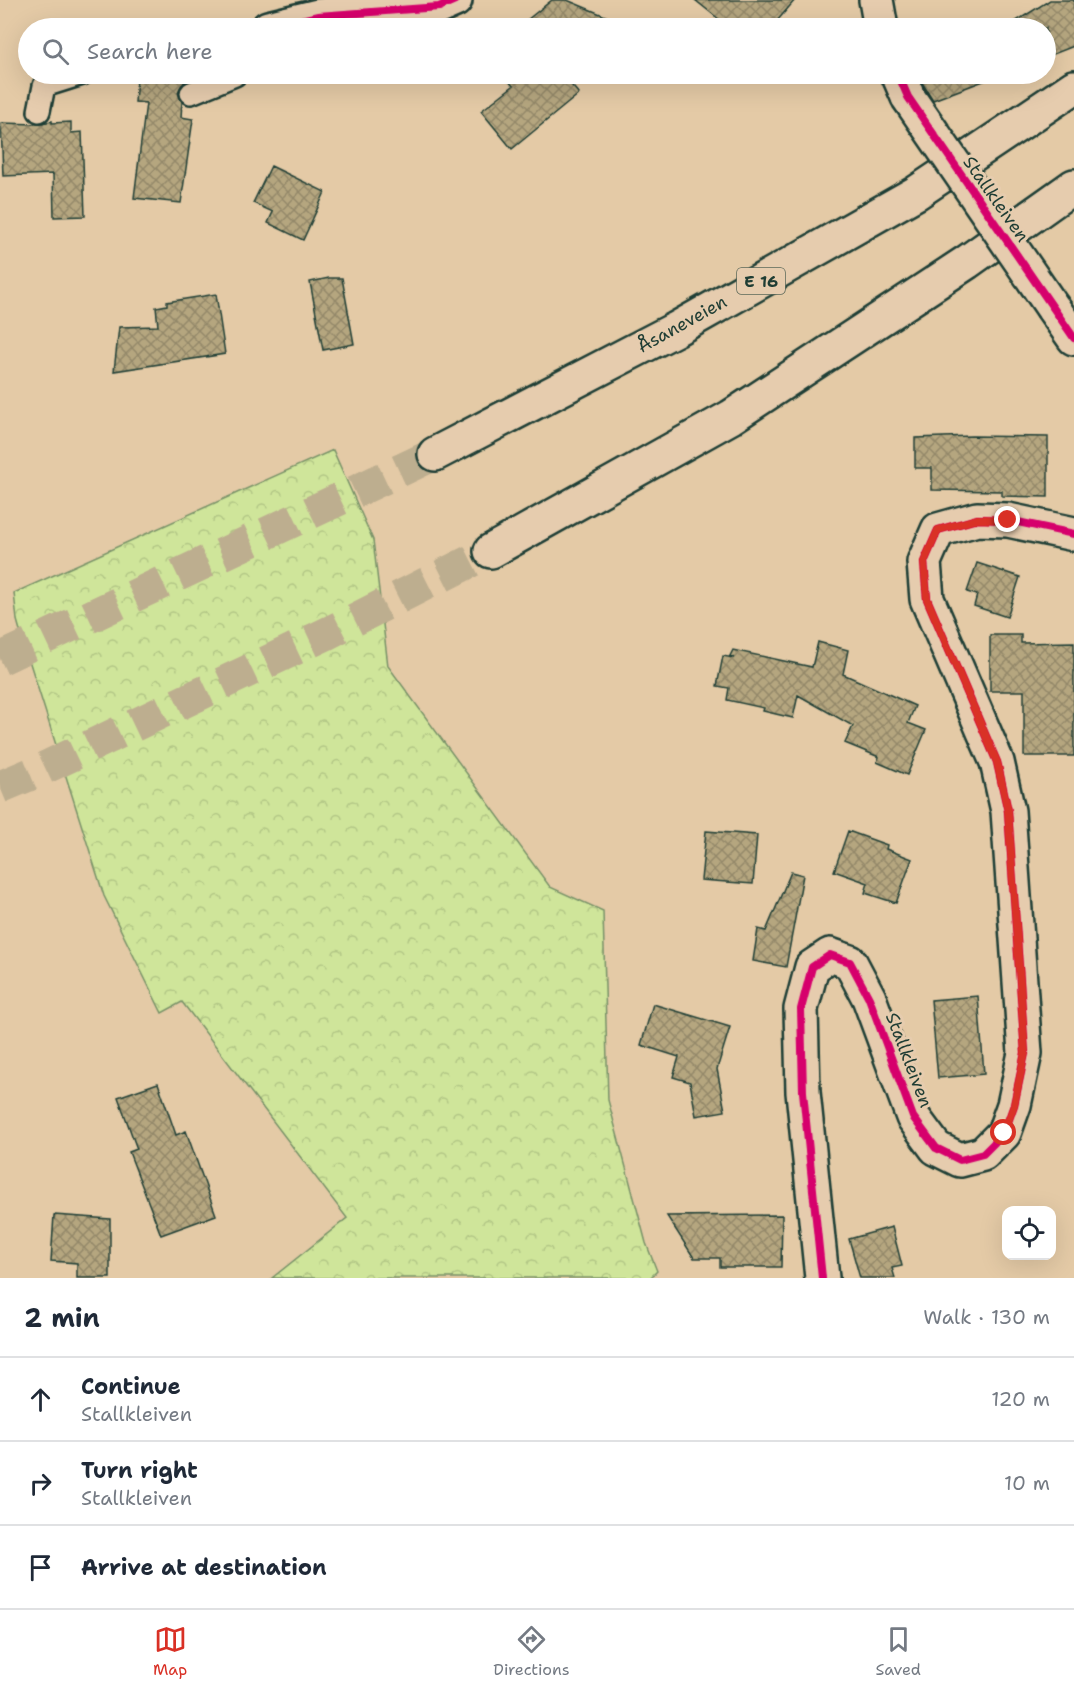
<!DOCTYPE html>
<html lang="en">
<head>
<meta charset="utf-8">
<style>
  body { margin:0; font-family:"Shantell Sans",sans-serif; background:#f2f2f3; color:#1f2937 }
  .controls { position:absolute; right:18px; bottom:18px; display:grid; overflow:hidden; border-radius:12px; box-shadow:0 6px 24px #0002 }
  .controls button { width:54px; height:54px; display:grid; place-items:center; padding:0; border:0; border-bottom:2px solid #e0e1e3; background:#fff; color:#1f2937; font:30px sans-serif }
  .stop { position:absolute; width:18px; height:18px; margin:-14px; border:4px solid #d93025; border-radius:50%; background:#fff }
  .stop.end { background:#d93025; border-color:#fff; box-shadow:0 2px 6px #0008 }
  .list { margin:0; padding:0; list-style:none }
  h2 { display:flex; justify-content:space-between; align-items:center; height:78px; margin:0; padding:0 24px; font-size:26px }
  h2 small { font-size:20px; font-weight:400; color:#747a83 }
  .list li { display:grid; grid-template-columns:39px 1fr auto; gap:18px; align-items:center; box-sizing:border-box; height:84px; padding:0 24px; border-top:2px solid #e0e1e3 }
  .list b { display:block; font-size:22px; white-space:nowrap }
  .list p { margin:0; font-size:20px; white-space:nowrap; color:#747a83 }
  .list em { font-size:20px; font-style:normal; color:#747a83 }
  .icon { flex:none; width:33px; height:33px; fill:none; stroke:currentColor; stroke-width:2; stroke-linecap:round; stroke-linejoin:round }
  .map { position:relative; flex:none; width:1074px; height:1278px; overflow:hidden }
  .search { position:absolute; background:#fff; box-shadow:0 6px 24px #0002; left:18px; right:18px; top:18px; height:66px; display:flex; align-items:center; gap:15px; box-sizing:border-box; padding:0 21px; border-radius:33px; color:#747a83; font-size:22px }
  .sheet { height:330px; background:#fff }
  nav { display:flex; justify-content:space-around; align-items:center; box-sizing:border-box; height:84px; border-top:2px solid #e0e1e3; background:#fff; font-size:16px; color:#747a83 }
  nav a { display:grid; justify-items:center; gap:3px }
  nav .on { color:#d93025 }
  .map>svg:first-child { display:block }
</style>
</head>
<body>
<div class="map">
<svg width="1074" height="1278" viewBox="0 0 1074 1278">
  <defs>
    <pattern id="forest-crowns" width="20" height="18" patternUnits="userSpaceOnUse" patternTransform="scale(1.5)"><rect width="20" height="18" fill="#cfe59a"/><path d="M2 6a3 3 0 1 1 6 0M12 15a3 3 0 1 1 6 0" fill="none" stroke="#b1c585"/></pattern>
    <pattern id="building-cross-hatch" width="8" height="8" patternUnits="userSpaceOnUse" patternTransform="scale(1.5)"><rect width="8" height="8" fill="#b5a67f"/><path d="M0 0l8 8M0 8l8-8" fill="none" stroke="#938869"/></pattern>
  </defs>
  <rect width="100%" height="100%" fill="#e4caa6"/>
  <filter id="ink" filterUnits="userSpaceOnUse"><feTurbulence type="fractalNoise" baseFrequency=".0167" numOctaves="2"/><feDisplacementMap in="SourceGraphic" scale="12" xChannelSelector="R" yChannelSelector="G"/><feConvolveMatrix kernelMatrix="1 2 1 2 8 2 1 2 1" color-interpolation-filters="sRGB"/></filter>
  <g filter="url(#ink)">
    <path fill="url(#forest-crowns)" stroke="#779167" stroke-width="1.5" d="M333,450l40,90 15,126 162,221 53,24 5,189 38,143 11,28 -7,7h-378l75,-60 -165,-216 -20,11 -58,-117 -82,-258 -5,-18 -3,-27z"/>
    <path fill="url(#building-cross-hatch)" stroke="#1f3d34" stroke-width="1.5" d="M552,0h15l67,28h-117z
      M695,0h100l-24,28h-41z
      M1050,0h24v46l-28,11v-29h-41z
      M169,74h16l-1,9 -6,9 4,10 -1,15 12,2 -12,84 -47,-5 12,-95 -11,-1 2,-24z
      M503,74h59l17,20 -67,55 -31,-38 32,-25z
      M933,74h69l-69,26 -12,-19z
      M52,121v2l19,-1v11l11,-1 3,84 -31,1 -1,-43 -50,2 -2,-53 36,1z
      M271,166l54,26 -22,48 -35,-17 5,-11 -20,-9z
      M329,278h13l12,66 -31,6 -13,-68z
      M216,294l9,60 -111,17 5,-44 39,-1 -2,-19 11,-2v-3z
      M972,436l76,1v60l-46,-1v-5l-70,-1v-22h-17v-30z
      M977,563l43,14 -13,40 -33,-11 3,-11 -10,-3z
      M990,635h31v8l53,-1v114h-50v-65h-34z
      M818,642l30,8 -5,24 72,32 -7,17 18,7 -19,45 -30,-13 2,-5 -34,-14 8,-17 -55,-31 -5,23 -30,-7 1,-3 -37,-8 2,-12 -12,-2 6,-30 11,2 -4,-2 3,-6 79,17z
      M706,831l51,4 -4,49 -52,-4z
      M848,831l39,14 -1,4 26,10 -16,44 -31,-10 3,-10 -34,-12z
      M791,872l12,3 -17,92 -33,-6 5,-32 8,2z
      M978,996l6,78 -46,4 -7,-78z
      M653,1004l77,23 -13,42 8,42 -29,5 -6,-34 -17,-5 6,-20 -38,-12z
      M158,1083l18,52 10,-4 30,84 -55,20 -32,-83 8,-3 -19,-52z
      M54,1215l56,4v59h-33v-15l-26,-2z
      M782,1215l-1,52h-61v-9h-26l-27,-42z
      M892,1227l10,39 -10,2 3,10h-35l-11,-39z"/>
    <g fill="none" stroke-linecap="round" stroke-linejoin="round">
      <path stroke="#bdae8f" stroke-width="33" stroke-dasharray="33 16" stroke-linecap="butt" d="M0,659l435,-205
        M0,787l38,-16 288,-137 165,-83"/>
      <defs>
        <path id="lane" d="M191,93l44,-18
          M39,111l5,-25 38,-12"/>
        <path id="street" d="M876,0l5,28
          M268,28l50,-12 121,-9 16,-7
          M898,74l10,23
          M1053,308l21,30
          M822,1278l-19,-186 -2,-83 11,-42 18,-12 20,7 19,36 44,119 23,31 24,12 23,-6 21,-21 10,-28 11,-52 -17,-242 -11,-49 -70,-163 -3,-37 14,-32 39,-11 31,1 66,14"/>
        <path id="highway" d="M435,454l241,-125 240,-136 158,-106
          M491,551l240,-134 236,-155 107,-76"/>
      </defs>
      <use href="#lane" stroke="#1f3d34" stroke-width="26"/>
      <use href="#street" stroke="#1f3d34" stroke-width="38"/>
      <use href="#highway" stroke="#1f3d34" stroke-width="38"/>
      <use href="#lane" stroke="#e6ccae" stroke-width="21"/>
      <use href="#street" stroke="#e6ccae" stroke-width="33"/>
      <use href="#highway" stroke="#e6ccae" stroke-width="33"/>
      <defs>
        <path id="street-bridge" d="M908,97l145,211"/>
      </defs>
      <use href="#street-bridge" stroke="#1f3d34" stroke-width="38" stroke-linecap="butt"/>
      <use href="#street-bridge" stroke="#e6ccae" stroke-width="33"/>
      <defs>
        <path id="cycleway" d="M268,28l50,-12 121,-9 16,-7
          M898,74l10,23 166,241
          M822,1278l-19,-186 -2,-83 11,-42 18,-12 20,7 19,36 44,119 23,31 24,12 23,-6 21,-21 10,-28 11,-52 -17,-242 -11,-49 -70,-163 -3,-37 14,-32 39,-11 31,1 66,14"/>
      </defs>
      <use href="#cycleway" stroke="#e6ccae" stroke-width="11"/>
      <use href="#cycleway" stroke="#d6006c" stroke-width="8"/>
    </g>
  </g>
  <g fill="none" stroke-linecap="round" stroke-linejoin="round" filter="url(#ink)">
    <path stroke="#d93025" stroke-width="8" d="M1004,1133l10,-28 11,-52 -17,-242 -11,-49 -70,-163 -3,-37 14,-32 39,-11 31,1"/>
  </g>
  <g text-anchor="middle" stroke-width="6" stroke-linejoin="round" paint-order="stroke">
    <rect fill="#e6ccae" stroke="#5b6859" stroke-width="1.5" x="737" y="268" width="48" height="26" rx="4.5"/>
    <g font-size="16" font-weight="bold" fill="#1f3d34">
      <text x="761" y="287">E 16</text>
    </g>
    <g font-size="18" fill="#1f3d34" stroke="#e6ccae">
      <text transform="translate(996 199) rotate(55)" y="6">Stallkleiven</text>
      <text transform="translate(682 324) rotate(-29)" y="6">Åsaneveien</text>
      <text transform="translate(909 1060) rotate(69)" y="6">Stallkleiven</text>
    </g>
  </g>
</svg>
<div class="controls">
<button><svg class="icon" aria-label="locate" viewBox="0 0 24 24"><circle cx="12" cy="12" r="6"/><path d="M12 2v4M12 18v4M2 12h4M18 12h4"/></svg></button>
</div>
<div class="stop" style="left:1004px;top:1133px"></div>
<div class="stop end" style="left:1008px;top:520px"></div>
<div class="search"><svg class="icon" aria-label="search" viewBox="0 0 24 24"><circle cx="10" cy="10" r="6"/><path d="M15 15l6 6"/></svg>Search here</div>
</div>
<section class="sheet">
<h2>2 min<small>Walk · 130 m</small></h2>
<ul class="list">
<li><svg class="icon" aria-label="ahead" viewBox="0 0 24 24"><path d="M12 20V5M6 11l6-6 6 6"/></svg><div><b>Continue</b><p>Stallkleiven</p></div><em>120 m</em></li>
<li><svg class="icon" aria-label="right" viewBox="0 0 24 24"><path d="M7 20v-9h11M14 6l5 5-5 5"/></svg><div><b>Turn right</b><p>Stallkleiven</p></div><em>10 m</em></li>
<li><svg class="icon" aria-label="arrive" viewBox="0 0 24 24"><path d="M6 21V4h12l-3 4 3 4H6"/></svg><div><b>Arrive at destination</b></div></li>
</ul>
</section>
<nav>
<a class="on"><svg class="icon" aria-label="map" viewBox="0 0 24 24"><path d="M3 6l6-2 6 2 6-2v14l-6 2-6-2-6 2zM9 4v14M15 6v14"/></svg>Map</a>
<a><svg class="icon" aria-label="directions" viewBox="0 0 24 24"><path d="M12 3l9 9-9 9-9-9zM9 14v-3h6M13 9l2 2-2 2"/></svg>Directions</a>
<a><svg class="icon" aria-label="saved" viewBox="0 0 24 24"><path d="M7 4h10v16l-5-4-5 4z"/></svg>Saved</a>
</nav>
</body>
</html>
